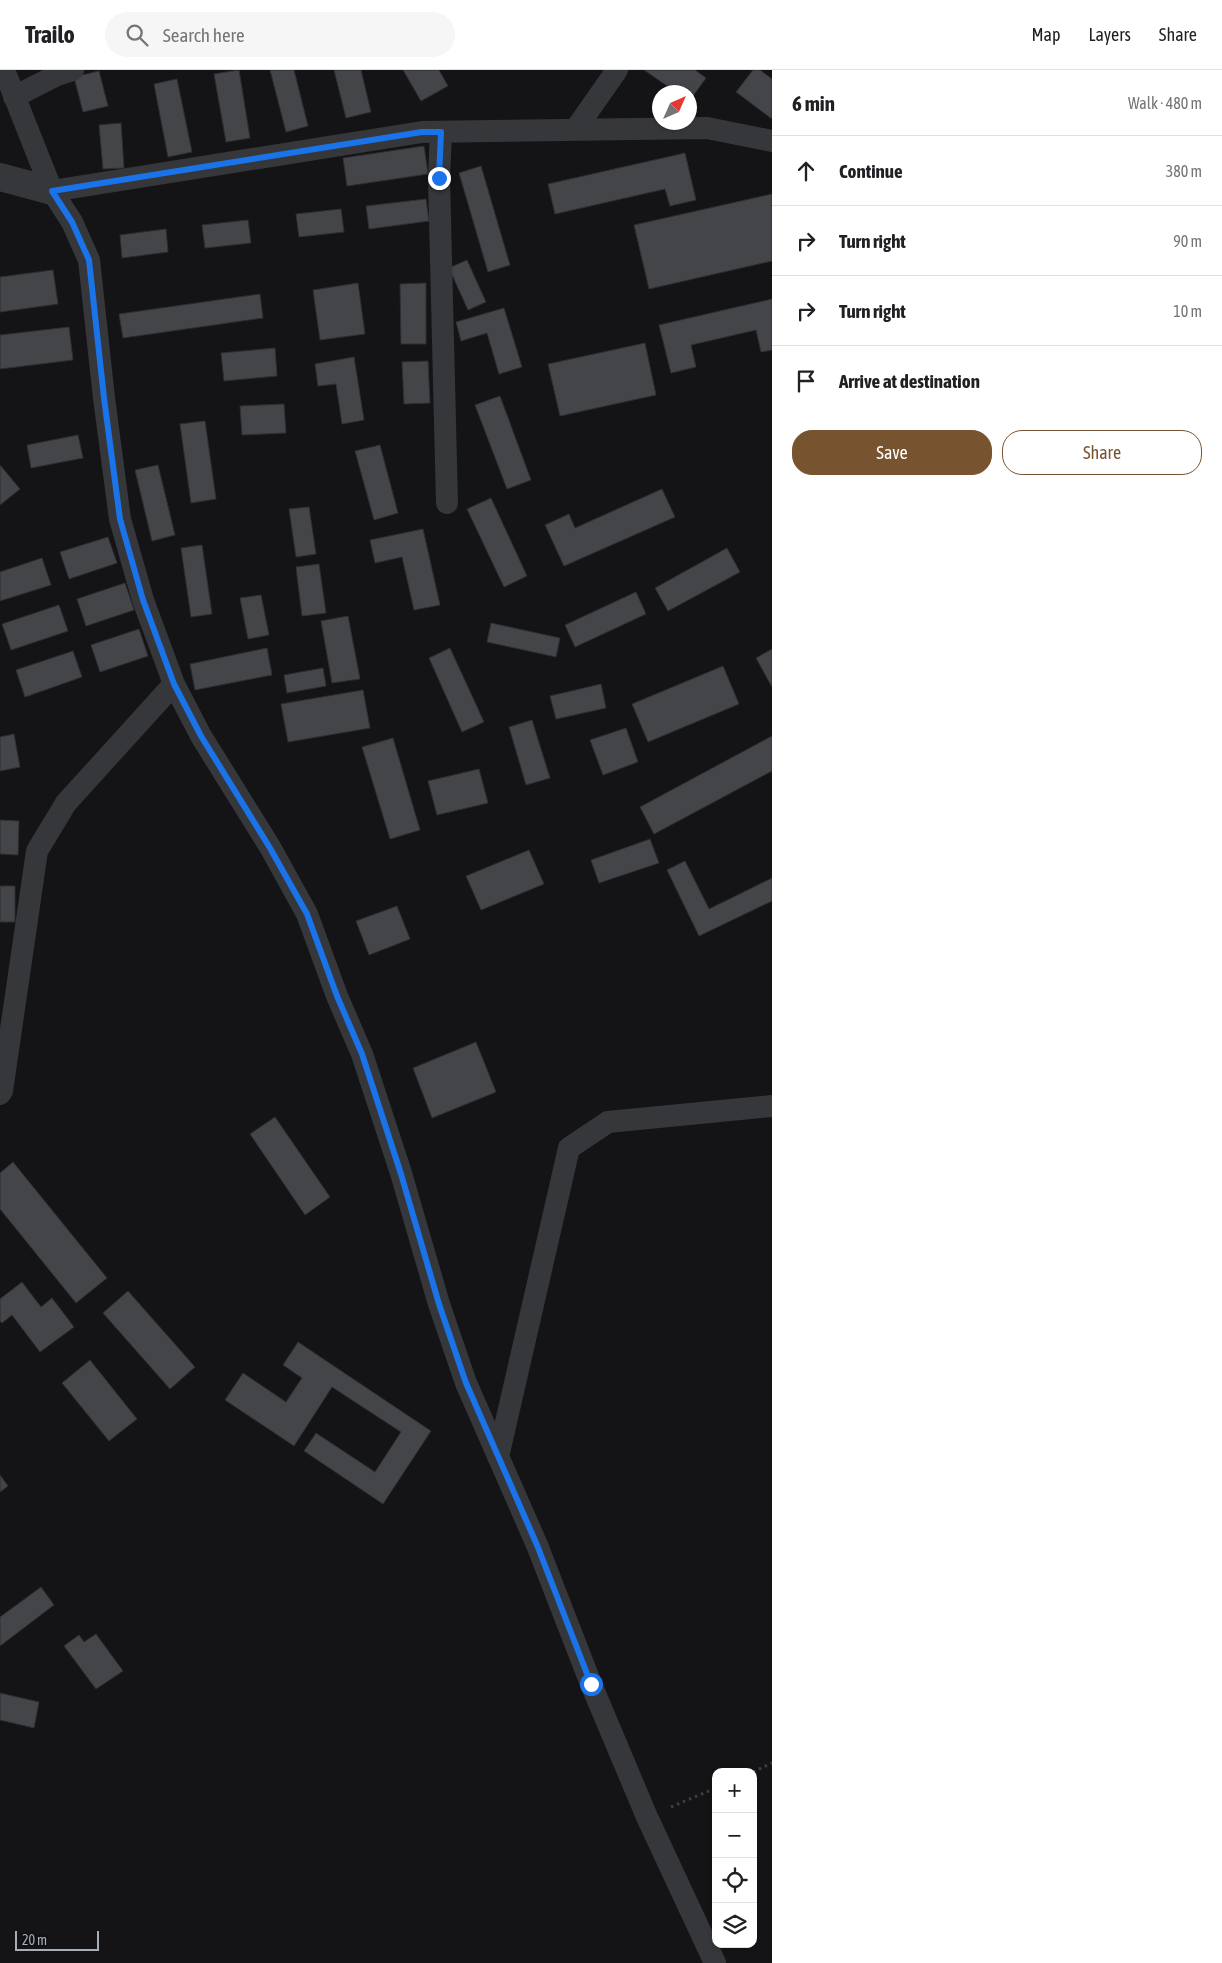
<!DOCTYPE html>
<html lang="en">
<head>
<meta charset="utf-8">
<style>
  body { margin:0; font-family:"Asap Condensed",sans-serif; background:#f6f6f6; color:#202124 }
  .controls { position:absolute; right:15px; bottom:15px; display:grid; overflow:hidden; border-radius:10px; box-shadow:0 1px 4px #0004 }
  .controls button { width:45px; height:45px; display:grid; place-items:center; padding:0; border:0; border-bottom:1px solid #e0e0e0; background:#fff; color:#202124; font:25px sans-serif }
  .compass { position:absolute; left:652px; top:15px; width:45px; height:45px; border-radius:50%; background:#fff; box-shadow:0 1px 4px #0004; rotate:45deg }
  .scale { position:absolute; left:15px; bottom:12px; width:84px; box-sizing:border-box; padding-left:5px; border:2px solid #a7aeb5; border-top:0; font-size:14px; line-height:18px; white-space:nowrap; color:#a7aeb5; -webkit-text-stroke:4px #0f1011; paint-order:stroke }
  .stop { position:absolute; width:15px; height:15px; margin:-11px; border:4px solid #1a73e8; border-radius:50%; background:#fff }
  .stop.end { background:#1a73e8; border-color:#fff; box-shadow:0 1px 5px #0008 }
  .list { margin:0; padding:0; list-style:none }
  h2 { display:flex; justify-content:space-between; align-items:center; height:65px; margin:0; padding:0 20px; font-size:21px }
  h2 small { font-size:16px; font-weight:400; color:#757577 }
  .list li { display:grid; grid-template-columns:32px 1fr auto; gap:15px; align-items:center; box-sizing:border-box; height:70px; padding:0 20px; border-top:1px solid #e0e0e0 }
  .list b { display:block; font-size:19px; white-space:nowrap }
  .list em { font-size:16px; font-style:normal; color:#757577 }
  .actions { display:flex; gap:10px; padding:15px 20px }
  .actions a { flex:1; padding:11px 0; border:1px solid #785330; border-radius:20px; text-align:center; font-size:18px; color:#785330 }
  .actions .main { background:#785330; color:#fff }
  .icon { flex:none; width:28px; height:28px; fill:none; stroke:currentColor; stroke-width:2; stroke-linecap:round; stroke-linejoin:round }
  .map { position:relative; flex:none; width:772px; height:1893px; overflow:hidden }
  header { display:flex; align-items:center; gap:30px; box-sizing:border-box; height:70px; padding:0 25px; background:#fff; border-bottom:1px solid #e0e0e0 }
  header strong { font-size:24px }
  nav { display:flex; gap:28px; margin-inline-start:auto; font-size:18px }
  .search { width:350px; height:45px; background:#f6f6f6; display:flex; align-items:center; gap:12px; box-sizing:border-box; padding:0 18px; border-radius:28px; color:#757577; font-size:19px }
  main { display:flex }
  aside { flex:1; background:#fff }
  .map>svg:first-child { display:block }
</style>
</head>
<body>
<header>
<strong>Trailo</strong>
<div class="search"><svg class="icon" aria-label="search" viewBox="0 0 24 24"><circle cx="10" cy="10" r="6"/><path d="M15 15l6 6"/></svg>Search here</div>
<nav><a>Map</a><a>Layers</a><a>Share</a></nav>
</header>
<main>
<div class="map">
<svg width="772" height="1893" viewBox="0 0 772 1893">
  <rect width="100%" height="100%" fill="#141416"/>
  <path fill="#434549" stroke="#2e2f32" d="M239,0l11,68 -24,4 -12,-68z
    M270,0h24l14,56 -22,6z
    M334,0h27l10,42 -25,6z
    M403,0h36l9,16 -27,15z
    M644,0h51l11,8 -16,22v-8h-14z
    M753,0h7l12,9v40l-36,-27z
    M99,1l9,35 -25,6 -9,-35z
    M177,9l15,73 -24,5 -14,-73z
    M121,53l3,45 -21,1 -4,-44z
    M424,76l4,28 -81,12 -4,-28z
    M685,83l11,47 -26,6 -5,-17 -110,25 -7,-30z
    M481,96l29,99 -22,7 -29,-99z
    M772,124v67l-123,28 -15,-64z
    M426,129l3,22 -60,8 -3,-23z
    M341,139l3,23 -45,5 -3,-23z
    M248,150l3,23 -46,5 -3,-23z
    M166,159l2,23 -46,6 -2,-23z
    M467,190l19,42 -18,8 -19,-42z
    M53,200l5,34 -58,8v-35z
    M358,213l7,51 -45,6 -7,-50z
    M426,213v61h-25l-1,-60z
    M260,224l3,24 -140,20 -4,-24z
    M772,229v51l-11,2 -5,-22 -65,15 5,22 -25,6 -12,-48z
    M504,238l18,59 -23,7 -12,-41 -26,8 -5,-19z
    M69,257l4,33 -73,9v-34z
    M645,273l11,52 -96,21 -12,-52z
    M275,278l2,28 -53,5 -3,-28z
    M354,287l10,63 -22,4 -6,-40 -18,2 -3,-22z
    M428,291l2,42 -26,1 -2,-42z
    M500,326l31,84 -24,9 -32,-84z
    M284,334l2,29 -44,2 -2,-29z
    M205,351l11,78 -25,4 -11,-79z
    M78,365l5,23 -52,10 -4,-23z
    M380,375l18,68 -24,7 -19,-69z
    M0,395l20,24 -20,16z
    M158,395l17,70 -23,6 -17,-71z
    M662,419l13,28 -111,49 -19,-41 24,-11 6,14z
    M491,428l36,78 -23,11 -37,-78z
    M309,437l7,47 -20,3 -7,-48z
    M423,459l17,76 -26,5 -12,-53 -27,6 -5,-23z
    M108,467l9,26 -48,16 -9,-27z
    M202,475l10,69 -21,3 -10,-69z
    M727,478l13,24 -72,39 -13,-23z
    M42,488l9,27 -51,16v-29z
    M319,494l7,49 -24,3 -6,-49z
    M125,513l9,27 -48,16 -9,-27z
    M636,522l10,22 -71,33 -10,-22z
    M261,525l8,40 -21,4 -8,-41z
    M59,535l9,26 -57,19 -9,-26z
    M348,546l12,63 -28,4 -11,-62z
    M491,553l69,15 -4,19 -69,-15z
    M139,559l9,27 -48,16 -9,-27z
    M267,578l5,27 -77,15 -5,-26z
    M450,578l34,74 -22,10 -33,-74z
    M772,579v38l-16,-29z
    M73,581l9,26 -57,20 -9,-27z
    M723,596l16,38 -91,38 -16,-38z
    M323,598l3,18 -39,7 -3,-18z
    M601,614l5,24 -50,11 -6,-23z
    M363,620l7,38 -82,14 -7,-38z
    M532,650l18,58 -24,7 -17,-58z
    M626,658l12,34 -35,13 -13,-35z
    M14,664l6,33 -20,4v-34z
    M772,666v35l-118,63 -14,-27z
    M393,668l27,92 -30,9 -28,-92z
    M479,699l9,34 -51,12 -9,-34z
    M0,750l19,1 -1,34 -18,-1z
    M650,769l9,24 -60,20 -8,-23z
    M529,780l15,34 -63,26 -15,-34z
    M685,791l24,48 63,-31v23l-73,35 -32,-66z
    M0,816h15v36h-15z
    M397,836l13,33 -41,16 -13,-34z
    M476,972l20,50 -64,26 -19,-50z
    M275,1047l55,80 -25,18 -55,-81z
    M13,1092l94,116 -31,25 -76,-94v-36z
    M22,1212l19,25 11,-9 22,29 -34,25 -28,-37 -10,8 -2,-2v-22z
    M128,1221l67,76 -25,22 -67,-76z
    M298,1272l133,89 -48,73 -79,-53 12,-18 59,39 26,-40 -69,-45 -38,59 -69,-46 18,-27 43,29 16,-24 -19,-13z
    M90,1290l47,59 -28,22 -47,-58z
    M0,1405l8,11 -8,6z
    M41,1517l13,18 -54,41v-29z
    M96,1564l27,37 -27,18 -32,-43 15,-11 5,7z
    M0,1623l39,9 -5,26 -34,-8z"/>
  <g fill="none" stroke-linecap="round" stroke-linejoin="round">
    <path stroke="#3c3e41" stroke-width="3" stroke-dasharray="2.5 4" stroke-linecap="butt" d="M753,1702l19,-9
      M671,1737l45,-19"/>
    <path stroke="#36373a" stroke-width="22" d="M4,0l48,121 20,31 17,38 15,138 16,121 23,81 31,84 27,52 69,111 37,67 30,82 25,58 39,119 38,131 27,79 71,162 54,139 56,133 68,146
      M14,27l43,-22 16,-5
      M575,60l42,-60
      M441,62l-2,46 8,325
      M52,121l370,-59 285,-4 65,13
      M0,1024l2,-3 35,-240 29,-48 108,-119
      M498,1387l71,-309 39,-26 164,-16"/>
    <path stroke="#36373a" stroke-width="28" d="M0,107l52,14"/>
  </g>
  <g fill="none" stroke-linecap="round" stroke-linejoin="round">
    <path stroke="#1a73e8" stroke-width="6" d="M439,108l2,-46h-19l-370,59 20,31 17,38 15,138 16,121 23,81 31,84 27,52 69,112 37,66 30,82 25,58 39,120 38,130 27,79 71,162 54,139"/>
  </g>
</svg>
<div class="controls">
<button>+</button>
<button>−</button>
<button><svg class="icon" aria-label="locate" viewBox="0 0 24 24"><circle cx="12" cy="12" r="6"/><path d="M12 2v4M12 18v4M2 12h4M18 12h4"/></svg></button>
<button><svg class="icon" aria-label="layers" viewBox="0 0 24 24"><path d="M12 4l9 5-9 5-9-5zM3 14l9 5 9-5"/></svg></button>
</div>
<svg class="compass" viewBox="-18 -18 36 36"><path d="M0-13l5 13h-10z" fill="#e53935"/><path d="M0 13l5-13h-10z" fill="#757577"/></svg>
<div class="scale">20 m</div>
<div class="stop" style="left:591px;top:1614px"></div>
<div class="stop end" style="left:439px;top:108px"></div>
</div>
<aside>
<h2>6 min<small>Walk · 480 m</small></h2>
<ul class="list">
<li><svg class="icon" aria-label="ahead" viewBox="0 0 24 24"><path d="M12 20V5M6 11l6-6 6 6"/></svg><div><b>Continue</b></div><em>380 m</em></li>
<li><svg class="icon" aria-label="right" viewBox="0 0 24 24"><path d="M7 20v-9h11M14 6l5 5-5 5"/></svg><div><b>Turn right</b></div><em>90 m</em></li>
<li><svg class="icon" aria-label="right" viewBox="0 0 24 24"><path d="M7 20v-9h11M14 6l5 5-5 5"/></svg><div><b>Turn right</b></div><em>10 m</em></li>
<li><svg class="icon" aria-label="arrive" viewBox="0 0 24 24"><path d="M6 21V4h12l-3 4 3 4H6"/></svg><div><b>Arrive at destination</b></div></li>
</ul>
<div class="actions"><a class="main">Save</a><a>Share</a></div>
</aside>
</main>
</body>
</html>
